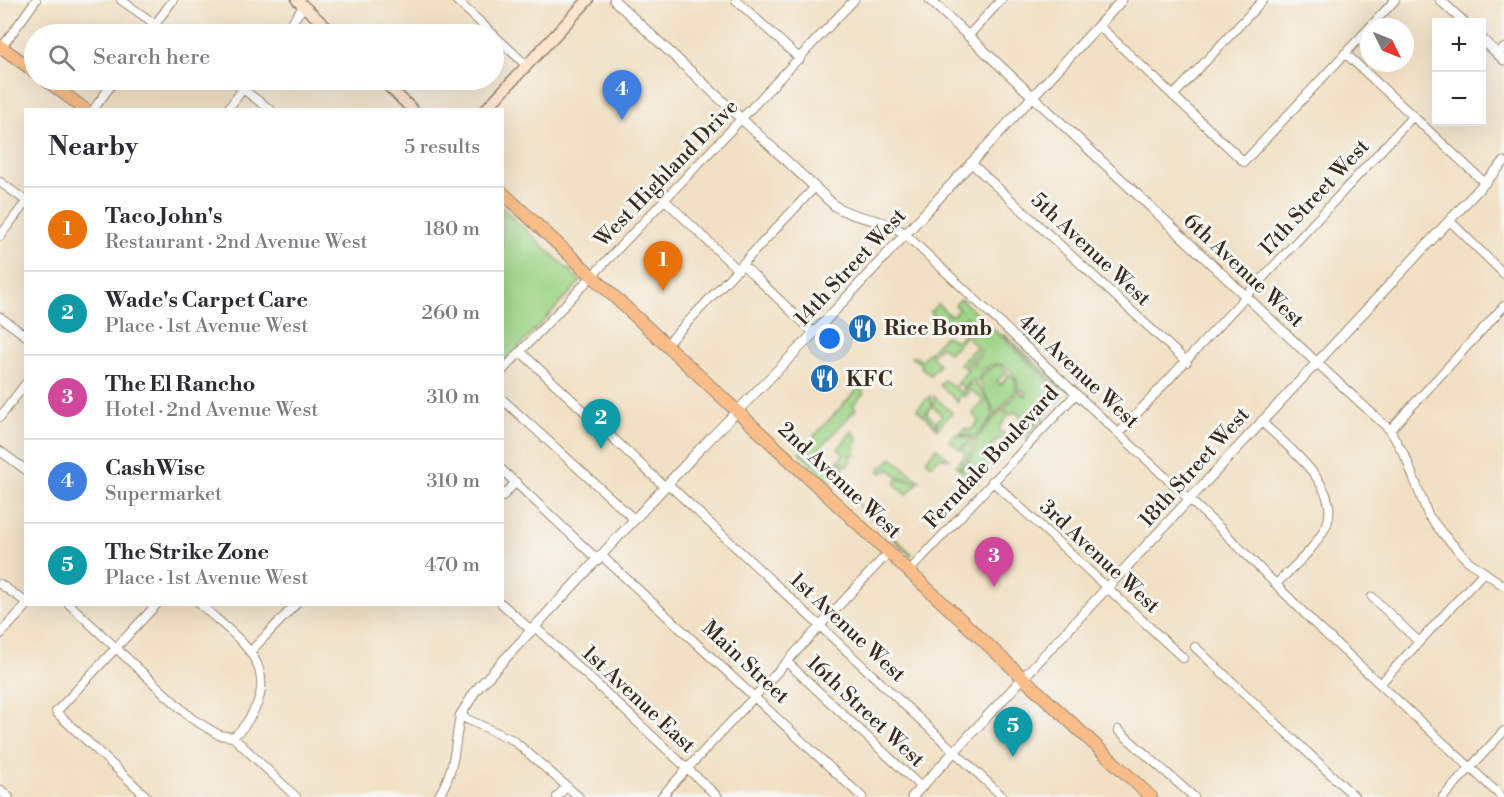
<!DOCTYPE html>
<html lang="en">
<head>
<meta charset="utf-8">
<style>
  body { margin:0; font-family:"Libre Bodoni",serif; background:#f2f2f3; color:#2b2b33 }
  .controls { position:absolute; right:18px; top:18px; display:grid; overflow:hidden; border-radius:0px; box-shadow:0 6px 24px #0002 }
  .controls button { width:54px; height:54px; display:grid; place-items:center; padding:0; border:0; border-bottom:2px solid #e1e1e2; background:#fff; color:#2b2b33; font:30px sans-serif }
  .compass { position:absolute; left:1360px; top:18px; width:54px; height:54px; border-radius:50%; background:#fff; box-shadow:0 6px 24px #0002; rotate:133deg }
  .you { position:absolute; left:830px; top:339px; width:21px; height:21px; margin:-15px; border:4px solid #fff; border-radius:50%; background:#1a73e8; box-shadow:0 0 0 9px #1a73e833 }
  .badge { display:grid; place-items:center; width:39px; height:39px; border-radius:50%; background:#b45309; color:#fff; font-size:20px; font-weight:700 }
  .pin { position:absolute; translate:-50% -50px; filter:drop-shadow(0 2px 3px #0008) }
  .pin::after { content:''; position:absolute; top:32px; width:21px; height:18px; background:inherit; clip-path:polygon(0 0,100% 0,50% 100%) }
  .list { margin:0; padding:0; list-style:none }
  h2 { display:flex; justify-content:space-between; align-items:center; height:78px; margin:0; padding:0 24px; font-size:26px }
  h2 small { font-size:20px; font-weight:400; color:#7c7c81 }
  .list li { display:grid; grid-template-columns:39px 1fr auto; gap:18px; align-items:center; box-sizing:border-box; height:84px; padding:0 24px; border-top:2px solid #e1e1e2 }
  .list b { display:block; font-size:22px; white-space:nowrap }
  .list p { margin:0; font-size:20px; white-space:nowrap; color:#7c7c81 }
  .list em { font-size:20px; font-style:normal; color:#7c7c81 }
  .icon { flex:none; width:33px; height:33px; fill:none; stroke:currentColor; stroke-width:2; stroke-linecap:round; stroke-linejoin:round }
  .map { position:relative; flex:none; width:1504px; height:797px; overflow:hidden }
  .search { position:absolute; background:#fff; box-shadow:0 6px 24px #0002; left:24px; top:24px; width:480px; height:66px; display:flex; align-items:center; gap:15px; box-sizing:border-box; padding:0 21px; border-radius:33px; color:#7c7c81; font-size:22px }
  .panel { position:absolute; background:#fff; box-shadow:0 6px 24px #0002; left:24px; top:108px; width:480px; height:498px; border-radius:0px }
  .map>svg:first-child { display:block }
</style>
</head>
<body>
<div class="map">
<svg width="1504" height="797" viewBox="0 0 1504 797">
  <rect width="100%" height="100%" fill="#f6f6f2"/>
  <filter id="ink" filterUnits="userSpaceOnUse"><feTurbulence type="fractalNoise" baseFrequency=".0167" numOctaves="2"/><feDisplacementMap in="SourceGraphic" scale="12" xChannelSelector="R" yChannelSelector="G"/><feConvolveMatrix kernelMatrix="1 2 1 2 8 2 1 2 1" color-interpolation-filters="sRGB"/></filter>
  <filter id="wash" filterUnits="userSpaceOnUse"><feTurbulence type="fractalNoise" baseFrequency=".008" numOctaves="4" result="noise"/><feDisplacementMap in="SourceGraphic" scale="24" xChannelSelector="R" yChannelSelector="G"/><feGaussianBlur stdDeviation="1.35" result="paint"/><feColorMatrix in="noise" values="0 0 0 0 0 0 0 0 0 0 0 0 0 0 0 0 0 1.4 0 .05"/><feComposite in="paint" operator="in"/></filter>
  <g filter="url(#wash)">
    <rect width="100%" height="100%" fill="#f1e0c3"/>
    <path fill="#9dd485" stroke="#6c7f52" stroke-width="1.5" d="M502,208l79,73 -78,83h-1z
      M961,299l100,93 -38,42 -5,-9 5,-6 -8,-8 -4,4 -7,-7 14,-16 8,4v-5l-8,-1c0,-26 -30,-38 -40,-9h-7l-9,10 1,-4 -3,-3 -4,1 25,-32 -1,-4 -12,-10 3,-3 -3,-2 -19,19 -8,-7 -5,5 -3,-3 12,-12 11,5 17,-17 -7,-7 -16,15 -20,-20 8,-8 11,11h4l6,-6 -4,-4z
      M1003,335h2l59,54 -2,1z
      M975,348l3,5 -12,14 1,3 -7,-6z
      M931,350l3,3 -3,3 9,9 -10,10 -9,-8 1,-2 -11,-8 5,-1 4,5z
      M999,364l8,8 -10,9 4,4 8,-11 6,5 1,11 -21,25c-3,-14 -14,-23 -15,-36l9,-10z
      M944,380l17,12 -3,10 -18,-17z
      M976,384l14,20 3,13 -18,20 -15,-3 6,-6 4,3 9,-10 -7,-8 12,-12 -13,-11 -7,7 -2,-2 7,-10z
      M859,388l5,5 -11,12 3,4 -38,41 16,15 4,-4 6,6 -13,15 -31,-29 1,-3z
      M1063,393l1,2 -38,42 -2,-2z
      M930,396l2,10 -6,7 10,9 -1,4 -18,-17z
      M934,396l18,17 -15,16v-8l5,-6 -9,-8z
      M1002,410l6,6 -9,11 2,5 8,5 5,-5 8,3 -11,12 -9,-9 -7,3 -6,12 9,8 -21,22h-3l-14,-13 12,-13 5,-20z
      M852,431l5,6 -3,18h-5l3,5 -5,6 -8,-6 5,-6 -6,-5z
      M955,434l19,5 -2,4 -4,-1 -9,7 -10,-9z
      M966,445h6l-2,11 -11,13 -3,-3 10,-12 -5,-5z
      M937,448l12,11 -10,-1 -8,7 -5,-5z
      M892,458l28,23 -22,-4 -8,-8 -8,4 -3,-3z
      M897,479h1l20,4 -12,12 -11,-11z
      M843,490l69,64 -2,1z"/>
  </g>
  <g filter="url(#ink)">
    <g fill="none" stroke-linecap="round" stroke-linejoin="round">
      <defs>
        <path id="minor" d="M121,0l48,34
          M456,0l37,34
          M736,0l64,59
          M1099,26l145,136 125,-134
          M1370,27l25,-27
          M148,34l25,-34
          M283,34l21,-28
          M494,35l32,30
          M968,36l33,-36
          M0,50l36,-50
          M1345,53l140,130
          M1497,54l7,-6
          M230,80l41,30
          M1173,96l90,-96
          M93,110l22,-30
          M227,110l23,-30
          M971,163l216,199
          M0,182l26,19
          M664,199l74,71
          M1450,221l54,53
          M905,234l317,296 94,95 186,172
          M0,236l26,-34
          M743,265l71,68
          M0,317l26,19
          M666,345l149,-158
          M521,352l144,135
          M1316,362l74,68 16,28 22,57 15,19 24,26 37,26
          M502,371l352,-371
          M502,399l133,121
          M0,417l26,-34
          M1261,421c25,25 85,68 64,107 -11,22 -32,39 -49,56
          M1390,430l114,-124
          M1119,433l294,-317
          M0,451l26,19
          M502,470l96,90
          M992,481l191,177
          M668,484l335,313
          M502,497l14,-15
          M602,556l260,241
          M909,571l167,-177
          M0,584l26,18
          M1372,597l47,45
          M69,604l122,114 28,17 14,2 63,60
          M200,604c29,28 76,55 57,100 -6,13 -13,25 -24,33
          M502,604l30,27
          M535,627l183,170
          M1195,647l160,150
          M250,652l46,-48
          M787,662l134,125
          M1380,684l103,-111
          M1118,730l76,67
          M147,797l-91,-85 101,-108
          M438,797c18,-28 16,-50 22,-81l53,24 66,57
          M557,797l10,-11
          M661,797l228,-245
          M1443,797l61,-66"/>
        <path id="tertiary" d="M614,0l221,206c23,15 49,11 70,28
          M930,0l386,362
          M1440,0l24,22
          M1482,39l22,21
          M0,634l28,-30
          M460,716l16,-26 27,-29 196,-211 115,-117 308,-333
          M0,790l8,7
          M912,797l592,-635"/>
        <path id="secondary" d="M297,0l37,34
          M382,80l31,30
          M485,110l103,-110"/>
        <path id="primary" d="M0,46l34,25
          M46,80l40,30
          M502,192l649,605"/>
      </defs>
      <use href="#minor" stroke="#968570" stroke-width="10"/>
      <use href="#tertiary" stroke="#968570" stroke-width="11"/>
      <use href="#secondary" stroke="#968570" stroke-width="13"/>
      <use href="#primary" stroke="#968570" stroke-width="14"/>
      <use href="#minor" stroke="#fff" stroke-width="8"/>
      <use href="#tertiary" stroke="#fff" stroke-width="9"/>
      <use href="#secondary" stroke="#fce5cf" stroke-width="10"/>
      <use href="#primary" stroke="#f8bd88" stroke-width="12"/>
    </g>
  </g>
  <defs>
    <symbol id="restaurant-disc" viewBox="-11 -11 22 22"><circle r="9.5" fill="#1f6fb2" stroke="#f6f6f2"/><path d="M-5-6h1v4h1v-4h1v4h1v-4h1v5L-1.5 .5V6h-2V.5L-5-1ZM5-6V6H3V1.5H1.5Q1.5-4 5-6Z" fill="#fff"/></symbol>
  </defs>
  <g fill-rule="evenodd">
    <use href="#restaurant-disc" x="846" y="312" width="33" height="33"/>
    <use href="#restaurant-disc" x="808" y="362" width="33" height="33"/>
  </g>
  <g text-anchor="middle" stroke-width="6" stroke-linejoin="round" paint-order="stroke">
    <g font-size="21" fill="#3b2a1e" stroke="#f6f6f2">
      <text transform="translate(666 173) rotate(-46)" y="7">West Highland Drive</text>
      <text transform="translate(1314 197) rotate(-47)" y="7">17th Street West</text>
      <text transform="translate(1091 249) rotate(43)" y="7">5th Avenue West</text>
      <text transform="translate(850 267) rotate(-47)" y="7">14th Street West</text>
      <text transform="translate(1244 270) rotate(43)" y="7">6th Avenue West</text>
      <text transform="translate(1079 371) rotate(43)" y="7">4th Avenue West</text>
      <text transform="translate(991 457) rotate(-47)" y="7">Ferndale Boulevard</text>
      <text transform="translate(1194 467) rotate(-48)" y="7">18th Street West</text>
      <text transform="translate(840 480) rotate(43)" y="7">2nd Avenue West</text>
      <text transform="translate(1100 556) rotate(43)" y="7">3rd Avenue West</text>
      <text transform="translate(848 627) rotate(43)" y="7">1st Avenue West</text>
      <text transform="translate(746 662) rotate(43)" y="7">Main Street</text>
      <text transform="translate(639 699) rotate(43)" y="7">1st Avenue East</text>
      <text transform="translate(866 711) rotate(43)" y="7">16th Street West</text>
    </g>
    <g font-size="21" font-weight="bold" fill="#3b2a1e" stroke="#f6f6f2" text-anchor="start">
      <text x="884" y="335">Rice Bomb</text>
      <text x="846" y="386">KFC</text>
    </g>
  </g>
</svg>
<div class="controls">
<button>+</button>
<button>−</button>
</div>
<svg class="compass" viewBox="-18 -18 36 36"><path d="M0-13l5 13h-10z" fill="#e53935"/><path d="M0 13l5-13h-10z" fill="#7c7c81"/></svg>
<div class="you"></div>
<div class="pin badge" style="left:663px;top:291px;background:#e8710a">1</div>
<div class="pin badge" style="left:601px;top:449px;background:#0f9aa8">2</div>
<div class="pin badge" style="left:994px;top:587px;background:#d1479c">3</div>
<div class="pin badge" style="left:622px;top:120px;background:#3f7fe0">4</div>
<div class="pin badge" style="left:1013px;top:757px;background:#0f9aa8">5</div>
<div class="search"><svg class="icon" aria-label="search" viewBox="0 0 24 24"><circle cx="10" cy="10" r="6"/><path d="M15 15l6 6"/></svg>Search here</div>
<section class="panel">
<h2>Nearby<small>5 results</small></h2>
<ul class="list">
<li><span class="badge" style="background:#e8710a">1</span><div><b>Taco John's</b><p>Restaurant · 2nd Avenue West</p></div><em>180 m</em></li>
<li><span class="badge" style="background:#0f9aa8">2</span><div><b>Wade's Carpet Care</b><p>Place · 1st Avenue West</p></div><em>260 m</em></li>
<li><span class="badge" style="background:#d1479c">3</span><div><b>The El Rancho</b><p>Hotel · 2nd Avenue West</p></div><em>310 m</em></li>
<li><span class="badge" style="background:#3f7fe0">4</span><div><b>CashWise</b><p>Supermarket</p></div><em>310 m</em></li>
<li><span class="badge" style="background:#0f9aa8">5</span><div><b>The Strike Zone</b><p>Place · 1st Avenue West</p></div><em>470 m</em></li>
</ul>
</section>
</div>
</body>
</html>
